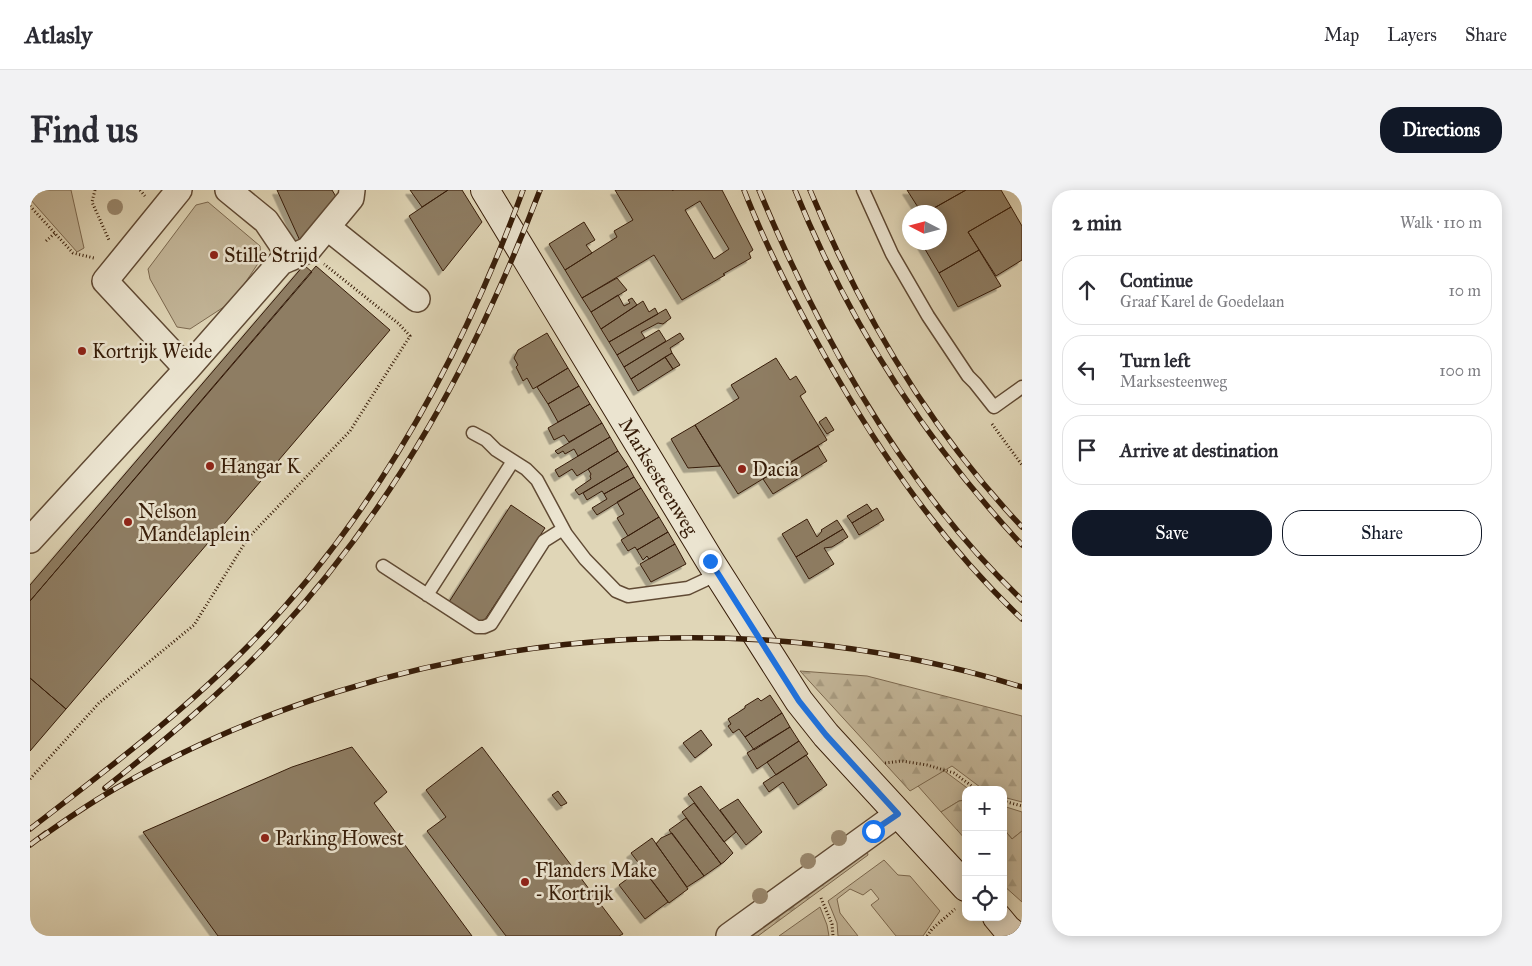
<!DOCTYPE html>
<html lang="en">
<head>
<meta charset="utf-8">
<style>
  body { margin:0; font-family:"IM FELL Great Primer",serif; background:#f2f2f3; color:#2b2b33 }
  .controls { position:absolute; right:15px; bottom:15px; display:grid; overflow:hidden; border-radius:10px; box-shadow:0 2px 12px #0003 }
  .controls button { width:45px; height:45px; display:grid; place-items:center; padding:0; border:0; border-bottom:1px solid #e1e1e2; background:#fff; color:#2b2b33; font:25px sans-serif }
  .compass { position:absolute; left:872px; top:15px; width:45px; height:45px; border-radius:50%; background:#fff; box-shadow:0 2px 12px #0003; rotate:276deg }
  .stop { position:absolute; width:15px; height:15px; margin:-11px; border:4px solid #1a73e8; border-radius:50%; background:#fff }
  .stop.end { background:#1a73e8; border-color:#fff; box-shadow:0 1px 5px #0008 }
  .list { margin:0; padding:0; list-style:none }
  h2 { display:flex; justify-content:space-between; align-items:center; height:65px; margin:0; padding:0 20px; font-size:21px }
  h2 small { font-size:16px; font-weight:400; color:#7c7c81 }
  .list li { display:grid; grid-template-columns:32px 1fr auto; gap:15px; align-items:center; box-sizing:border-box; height:70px; margin:0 10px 10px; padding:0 10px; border:1px solid #e1e1e2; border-radius:20px }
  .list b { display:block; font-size:19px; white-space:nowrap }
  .list p { margin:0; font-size:16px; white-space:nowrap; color:#7c7c81 }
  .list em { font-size:16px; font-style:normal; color:#7c7c81 }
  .actions { display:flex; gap:10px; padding:15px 20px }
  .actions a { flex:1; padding:11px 0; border:1px solid #111827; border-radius:20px; text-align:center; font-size:18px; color:#111827 }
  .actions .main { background:#111827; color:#fff }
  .icon { flex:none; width:28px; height:28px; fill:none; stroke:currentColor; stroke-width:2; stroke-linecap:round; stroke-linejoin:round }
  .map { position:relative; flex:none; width:992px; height:746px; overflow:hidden; border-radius:20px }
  header { display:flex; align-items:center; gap:30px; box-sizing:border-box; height:70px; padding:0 25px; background:#fff; border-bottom:1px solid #e1e1e2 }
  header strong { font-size:24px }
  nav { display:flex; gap:28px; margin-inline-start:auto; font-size:18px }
  .intro { display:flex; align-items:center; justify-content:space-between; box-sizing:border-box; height:120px; padding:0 30px }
  h1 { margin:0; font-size:35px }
  .button { padding:12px 22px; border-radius:20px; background:#111827; color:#fff; font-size:18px; font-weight:700 }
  main { display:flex; gap:30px; padding:0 30px }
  aside { flex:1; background:#fff; border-radius:20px; box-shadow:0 2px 12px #0003 }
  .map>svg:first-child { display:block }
</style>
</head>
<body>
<header>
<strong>Atlasly</strong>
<nav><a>Map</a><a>Layers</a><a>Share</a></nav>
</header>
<div class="intro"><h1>Find us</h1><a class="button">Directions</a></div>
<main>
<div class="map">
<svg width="992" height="746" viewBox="0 0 992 746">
  <defs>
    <pattern id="forest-firs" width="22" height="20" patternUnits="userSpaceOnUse" patternTransform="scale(1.25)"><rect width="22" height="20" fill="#c3b699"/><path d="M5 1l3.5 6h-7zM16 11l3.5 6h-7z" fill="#a89c82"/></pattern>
    <filter id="shadow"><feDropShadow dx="-4.5" dy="4.5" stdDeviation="0" flood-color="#0004"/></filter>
  </defs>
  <rect width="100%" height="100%" fill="#e0d6b7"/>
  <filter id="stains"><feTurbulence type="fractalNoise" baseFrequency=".004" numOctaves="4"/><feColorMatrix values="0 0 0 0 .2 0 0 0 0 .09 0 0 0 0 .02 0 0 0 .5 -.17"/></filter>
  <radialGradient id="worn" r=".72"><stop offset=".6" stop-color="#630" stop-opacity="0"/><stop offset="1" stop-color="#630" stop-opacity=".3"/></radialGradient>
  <path fill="#c3b699" stroke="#7c6950" d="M0,0h41l13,58 -7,4 -47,-53z
    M178,12l52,44 1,13 -28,42 -43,28 -13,-2 -27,-48 -2,-10 48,-64z
    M913,580l27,20h-4v10l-7,1 -18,11 -23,-26z
    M973,616l19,6v19l-10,8 -9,-11z
    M854,670l14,15 12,1 30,35 -17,25h-27l-25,-31 8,-6 -8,-10 -8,6 -13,-6 -13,10 3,14 18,23h-20l-1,-13 -9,-22z
    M790,717l7,18 2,11h-50z"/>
  <path fill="url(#forest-firs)" stroke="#7c6950" d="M770,481l67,5 155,40v86l-19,-5v-7h-19l-32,-24 -42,25z
    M936,610v40l-25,-28 18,-11z
    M973,638l9,11 10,-8v71l-19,-17z
    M837,661l1,4 -110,81h-8z"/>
  <path fill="#8e7d63" stroke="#361c08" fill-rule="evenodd" filter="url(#shadow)" d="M247,0h55l6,10 -37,43z
    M380,0h38l-26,17z
    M418,0h14l20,32 -39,49 -34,-55z
    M585,0h57l1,1v-1h49l31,60 -4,3 2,5 -28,16 2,1 -43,25 -28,-45 -72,43 -17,-28 52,-33 -3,-6 19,-11zM670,11l29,48 -15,10 -29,-49z
    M877,0h59l-39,22h-6z
    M936,0h35l10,17 -43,25 11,18 -40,23 -17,-29 2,-2h15v-30h-12z
    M981,17l11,19v34l-26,16 -28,-44z
    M554,32l11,18 -9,5 6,8 -27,17 -16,-26z
    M949,60l22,36 -43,21 -19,-34z
    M274,75l8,7 -282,329v-16z
    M286,76l74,64 -324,379 -36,-31v-77z
    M587,88l10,12 -36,22 -9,-14z
    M588,105l6,11 6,-3 -2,-3 4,-2 5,7 -36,24 -10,-17z
    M613,111l6,11 6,-4 3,6 -49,28 -8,-13z
    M636,119l5,9 -8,6 -5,-1 -17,9 4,6 -28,17 -8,-13z
    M629,140l7,11 -42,26 -7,-12z
    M517,143l21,35 -35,21 -6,-11 -4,3 -7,-14 2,-2 -4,-7 4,-8z
    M650,143l4,6 -14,9 2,5 -41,26 -7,-12z
    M642,163l8,12 -7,4 -8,-12z
    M635,167l8,12 -35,22 -7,-12z
    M746,168l14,22 6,-4 10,16 -6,4 27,44 -89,54 -43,-69 44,-27 -8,-13z
    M538,178l11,18 -31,18 -11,-17z
    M549,196l11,18 -32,18 -10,-18z
    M560,214l12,19 -33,19 -5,-7 -10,5 -6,-12z
    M796,227l8,13 -7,4 -8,-12z
    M572,233l8,14 -32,19 -4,-7 -9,5 -2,-3 -5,3 -3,-3z
    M665,235l25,41 -32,2 -17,-29z
    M580,247l8,14 -41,25 -5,-7 -13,8 -4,-7z
    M788,256l9,15 -54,33 -10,-15z
    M588,261l10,15 -49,29 -4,-5 16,-11 -1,-3 1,-2 -3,-5z
    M598,276l6,11 -30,17 -2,-3 -15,9 -4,-7z
    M604,287l7,11 -44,27 -5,-7 15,-9 -3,-5z
    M611,298l18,29 -31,19 -11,-18 7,-4 -7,-12z
    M837,314l5,7 -20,12 -5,-7z
    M481,315l34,23 -63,96 -33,-22z
    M847,318l7,12 -25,15 -7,-12z
    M629,327l9,15 -31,18 -2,-3 -7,4 -7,-11z
    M777,329l10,18 5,-6 -1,-1 16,-10 6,9 -47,28 -14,-23z
    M813,339l5,8 -16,10 -8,1 10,16 -25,15 -13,-22z
    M638,342l7,12 -26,15 -2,-3 -4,4 -6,-10z
    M645,354l11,20 -35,18 -11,-18z
    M0,488l36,31 -36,42z
    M740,505l12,18 -37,24 -6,-8 -6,4 -5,-7 3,-2 -3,-5 17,-11v-2l13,-8 3,3z
    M752,523l8,14 -36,23 -9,-13z
    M760,537l9,14 -42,28 -10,-16z
    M671,540l11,15 -17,13 -12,-15z
    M769,551l9,13 -32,21 -9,-13z
    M322,557l35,45 -13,11 98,133h-254l-75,-104 149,-65z
    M452,557l141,187 -4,2h-113l-79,-105 19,-14 -20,-27z
    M776,565l21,30 -29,20 -15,-23 -14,10 -6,-9z
    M671,596l35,46 -12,10 -36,-48z
    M528,601l9,12 -6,3 -9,-11z
    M708,609l24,33 -16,13 -26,-35z
    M664,613l39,50 -9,9 -3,2 -39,-52z
    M656,628l35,46 -17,12 -35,-46z
    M642,643l32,43 -17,11 -31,-43 5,-6z
    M622,648l36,51 -19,14 -38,-50z
    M612,678l26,34 -23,17 -26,-34z"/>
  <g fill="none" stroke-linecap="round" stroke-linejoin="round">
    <defs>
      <path id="lane" d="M833,0l29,64 36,62 40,60 7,7 19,24 28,-20
        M443,243l13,7 10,10 30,19 11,11 29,54 19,25 31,32 12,5 60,-8 30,-14
        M353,376l94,61h7l7,-3 53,-83 19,-12
        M397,405l86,-134"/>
      <path id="street" d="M149,0l-74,91 82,88
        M198,0l38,31 25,37
        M297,37l90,72
        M0,350l157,-171 94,-107 27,-12 43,-52 1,-8
        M699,746l169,-122"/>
      <g id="secondary">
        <path id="s1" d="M455,0l225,371 89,140 27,34 140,152"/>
        <path d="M967,727l10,12 9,7"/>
      </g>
    </defs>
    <use href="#lane" stroke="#604a34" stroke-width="15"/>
    <use href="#street" stroke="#604a34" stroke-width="28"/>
    <use href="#secondary" stroke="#361c08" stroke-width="30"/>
    <path stroke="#361c08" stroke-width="3" stroke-dasharray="1 2.5" stroke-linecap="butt" d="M65,0l-3,12 17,38
      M110,0l5,6
      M0,16l43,47 21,5
      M16,51l9,-8
      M962,234l30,41
      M855,573l17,-2 25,4 27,8 23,17
      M0,589l69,-76 95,-78 54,-87 102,-107 60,-95 -11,-12 -75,-60
      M973,611l19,5
      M791,708l11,26 1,12
      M897,746l5,-7 23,-20"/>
    <use href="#lane" stroke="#ebe4d0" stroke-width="12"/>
    <use href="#street" stroke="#ebe4d0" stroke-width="25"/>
    <use href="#secondary" stroke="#ebe4d0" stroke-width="28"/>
    <defs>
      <path id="rail" d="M714,0c19,49 43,97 68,143 57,104 123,204 210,286
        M729,0c62,149 145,297 263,410
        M765,0c53,131 131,252 227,355
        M780,0c51,123 120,240 212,337
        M75,598c59,-47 117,-95 169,-151 122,-132 202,-280 266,-447
        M0,639c76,-59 154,-117 221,-186 124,-127 211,-287 272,-453
        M10,648c28,-20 56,-39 87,-56 265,-149 605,-186 895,-95
        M0,655l16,-12"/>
    </defs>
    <use href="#rail" stroke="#361c08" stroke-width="5.5"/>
    <use href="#rail" stroke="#ebe4d0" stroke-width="4" stroke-dasharray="11" stroke-linecap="butt"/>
  </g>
  <g fill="#9a896f">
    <circle cx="85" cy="17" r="8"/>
    <circle cx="809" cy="648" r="8"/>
    <circle cx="778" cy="671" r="8"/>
    <circle cx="730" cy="706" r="8"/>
  </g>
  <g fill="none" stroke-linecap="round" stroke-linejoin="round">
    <path stroke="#1a73e8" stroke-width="6" d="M680,371l89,140 27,34 72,79 -25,17"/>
  </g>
  <g fill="#8f2418" stroke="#ebe4d0" stroke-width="2">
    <circle cx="184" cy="65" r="5"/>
    <circle cx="52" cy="161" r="5"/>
    <circle cx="180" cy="276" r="5"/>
    <circle cx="712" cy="279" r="5"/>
    <circle cx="98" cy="332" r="5"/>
    <circle cx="235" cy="648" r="5"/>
    <circle cx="495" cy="692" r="5"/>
  </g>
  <g text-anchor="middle" stroke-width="5" stroke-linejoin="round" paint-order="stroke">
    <g font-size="20" fill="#361c08" stroke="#ebe4d0" text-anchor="start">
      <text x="194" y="72">Stille Strijd</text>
      <text x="62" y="168">Kortrijk Weide</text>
      <text x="190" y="283">Hangar K</text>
      <text x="722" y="286">Dacia</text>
      <text x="108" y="328">Nelson<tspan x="108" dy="23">Mandelaplein</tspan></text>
      <text x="245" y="655">Parking Howest</text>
      <text x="505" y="687">Flanders Make<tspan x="505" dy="23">- Kortrijk</tspan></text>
    </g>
    <g font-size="20" fill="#361c08" stroke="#ebe4d0">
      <text dy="7" stroke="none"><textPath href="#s1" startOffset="335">Marksesteenweg</textPath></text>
    </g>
  </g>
  <rect width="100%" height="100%" filter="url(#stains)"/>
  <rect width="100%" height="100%" fill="url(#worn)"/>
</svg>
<div class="controls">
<button>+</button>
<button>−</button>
<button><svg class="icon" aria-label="locate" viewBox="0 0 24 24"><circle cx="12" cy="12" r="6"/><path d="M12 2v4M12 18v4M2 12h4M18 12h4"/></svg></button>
</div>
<svg class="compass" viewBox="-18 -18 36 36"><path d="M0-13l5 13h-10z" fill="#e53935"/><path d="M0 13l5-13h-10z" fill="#7c7c81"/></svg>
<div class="stop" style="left:843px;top:641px"></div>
<div class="stop end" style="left:680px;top:371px"></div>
</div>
<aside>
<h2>2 min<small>Walk · 110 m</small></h2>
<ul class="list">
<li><svg class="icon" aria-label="ahead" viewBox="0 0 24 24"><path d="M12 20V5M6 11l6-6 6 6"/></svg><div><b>Continue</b><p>Graaf Karel de Goedelaan</p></div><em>10 m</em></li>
<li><svg class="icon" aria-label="left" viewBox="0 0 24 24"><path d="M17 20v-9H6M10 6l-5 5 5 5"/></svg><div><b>Turn left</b><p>Marksesteenweg</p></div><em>100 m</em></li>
<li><svg class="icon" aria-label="arrive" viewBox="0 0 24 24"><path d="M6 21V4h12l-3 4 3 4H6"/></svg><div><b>Arrive at destination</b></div></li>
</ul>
<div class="actions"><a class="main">Save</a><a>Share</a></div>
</aside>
</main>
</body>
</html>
